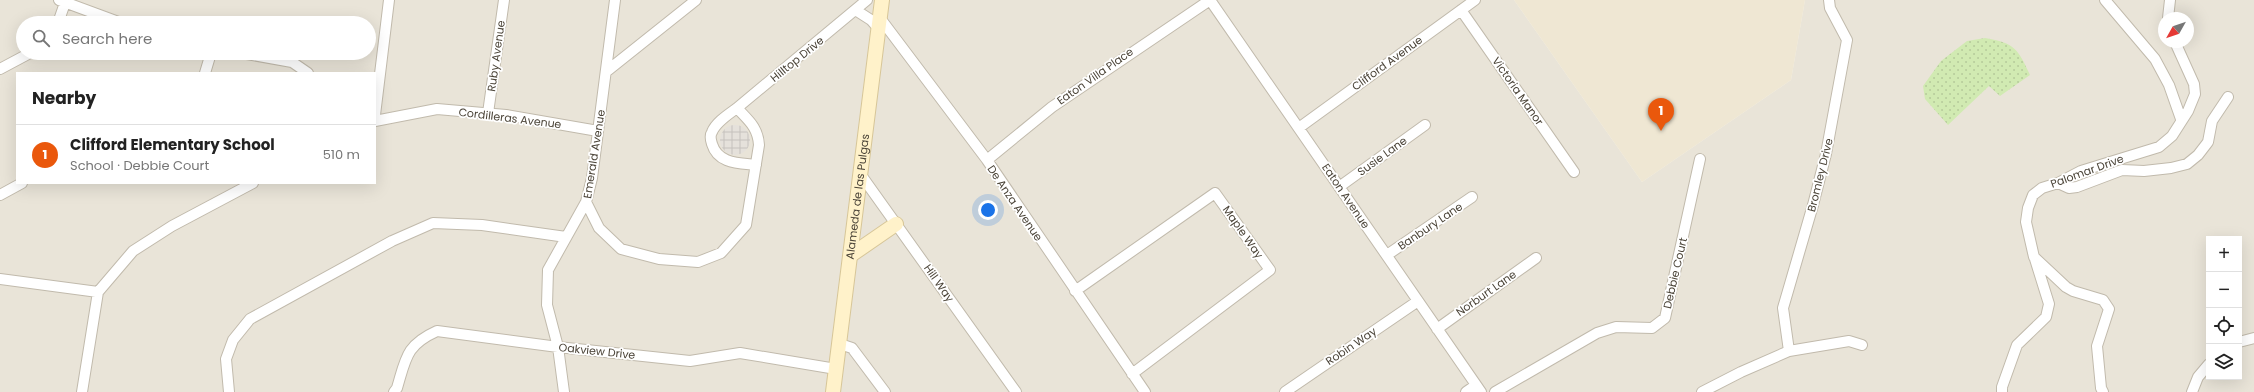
<!DOCTYPE html>
<html lang="en">
<head>
<meta charset="utf-8">
<style>
  body { margin:0; font-family:Poppins,sans-serif; background:#f6f6f6; color:#222 }
  .controls { position:absolute; right:12px; bottom:12px; display:grid; overflow:hidden; border-radius:0px; box-shadow:0 4px 16px #0002 }
  .controls button { width:36px; height:36px; display:grid; place-items:center; padding:0; border:0; border-bottom:1px solid #e0e0e0; background:#fff; color:#222; font:20px sans-serif }
  .compass { position:absolute; left:2158px; top:12px; width:36px; height:36px; border-radius:50%; background:#fff; box-shadow:0 4px 16px #0002; rotate:230deg }
  .you { position:absolute; left:988px; top:210px; width:14px; height:14px; margin:-10px; border:3px solid #fff; border-radius:50%; background:#1a73e8; box-shadow:0 0 0 6px #1a73e833 }
  .badge { display:grid; place-items:center; width:26px; height:26px; border-radius:50%; background:#ea580c; color:#fff; font-size:13px; font-weight:700 }
  .pin { position:absolute; translate:-50% -33px; filter:drop-shadow(0 1px 2px #0008) }
  .pin::after { content:''; position:absolute; top:21px; width:14px; height:12px; background:inherit; clip-path:polygon(0 0,100% 0,50% 100%) }
  .list { margin:0; padding:0; list-style:none }
  h2 { display:flex; justify-content:space-between; align-items:center; height:52px; margin:0; padding:0 16px; font-size:17px }
  h2 small { font-size:13px; font-weight:400; color:#767676 }
  .list li { display:grid; grid-template-columns:26px 1fr auto; gap:12px; align-items:center; box-sizing:border-box; height:60px; padding:0 16px; border-top:1px solid #e0e0e0 }
  .list b { display:block; font-size:15px; white-space:nowrap }
  .list p { margin:0; font-size:13px; white-space:nowrap; color:#767676 }
  .list em { font-size:13px; font-style:normal; color:#767676 }
  .icon { flex:none; width:22px; height:22px; fill:none; stroke:currentColor; stroke-width:2; stroke-linecap:round; stroke-linejoin:round }
  .map { position:relative; flex:none; width:2254px; height:392px; overflow:hidden }
  .search { position:absolute; background:#fff; box-shadow:0 4px 16px #0002; left:16px; top:16px; width:360px; height:44px; display:flex; align-items:center; gap:10px; box-sizing:border-box; padding:0 14px; border-radius:22px; color:#767676; font-size:15px }
  .panel { position:absolute; background:#fff; box-shadow:0 4px 16px #0002; left:16px; top:72px; width:360px; height:112px; border-radius:0px }
  .map>svg:first-child { display:block }
</style>
</head>
<body>
<div class="map">
<svg width="2254" height="392" viewBox="0 0 2254 392">
  <defs>
    <pattern id="industrial-grid" width="8" height="8" patternUnits="userSpaceOnUse"><rect width="8" height="8" fill="#e5e1db"/><path d="M0 4h8M4 0v8" fill="none" stroke="#c6c2bd"/></pattern>
    <pattern id="grass-dots" width="8" height="8" patternUnits="userSpaceOnUse"><rect width="8" height="8" fill="#d1eab2"/><path d="M2 2h.1M6 6h.1" fill="none" stroke="#b5ca9a" stroke-width="1.8" stroke-linecap="round"/></pattern>
  </defs>
  <rect width="100%" height="100%" fill="#f5f2ea"/>
  <path fill="#e9e4d8" fill-rule="evenodd" d="M0,0h1514l128,182 149,-102 14,-80h449v392h-2254zM2164,18h24v24h-24zM23,23h346v30h-346zM17,73h358v110h-358zM2209,239h30v138h-30z"/>
  <path fill="url(#industrial-grid)" d="M720 140a15 15 0 1 1 30 0a15 15 0 1 1-30 0Z"/>
  <path fill="#efe7d3" d="M1514,0h291l-14,80 -149,102z"/>
  <path fill="url(#grass-dots)" d="M1985,38c30,5 33,11 45,37l-30,21 -11,-10 -41,39 -23,-26 -2,-13 18,-25 26,-20z"/>
  <g fill="none" stroke-linecap="round" stroke-linejoin="round">
    <defs>
      <path id="street" d="M59,0l62,23
        M1210,0l271,392
        M2105,0l50,59 14,26 12,34
        M1461,10l113,162
        M857,11l14,9 8,9
        M880,18l107,142 158,232
        M2168,18l2,-18
        M58,23l8,-23
        M241,53l51,9 16,11
        M0,69l30,-16
        M607,71l89,-71
        M205,73l6,-20
        M737,108c-8,6 -21,14 -25,24 -2,3 -1,9 0,12 6,20 27,19 44,21
        M488,113l16,-113
        M375,115l14,-115
        M375,121l62,-12 69,6 92,16
        M1300,127l175,-127
        M987,160l65,-53 158,-107
        M861,175l155,217
        M2058,183l11,5 8,-1 45,-17 22,1 27,-3 16,-4 11,-9 10,-13 4,-21 16,-24
        M1339,187l86,-62
        M0,195l22,-12
        M586,202l13,26 22,21 38,10 39,3 23,-9 25,-28 13,-80c-1,-18 -11,-25 -22,-37l130,-108
        M1387,255l85,-58
        M0,279l98,13
        M1075,291l140,-98 55,77 -138,104
        M1437,329l99,-71
        M2239,342l15,-4
        M840,344l12,4 33,44
        M1789,351l-6,-43 30,-103 13,-51 21,-114 -17,-32 -1,-8
        M82,392l16,-100 35,-41 39,-25 81,-43
        M229,392l-3,-33 7,-19 17,-21 142,-78 41,-18 49,2 84,12
        M394,392l3,-4c9,-30 9,-43 40,-57l121,16 132,14 50,-8 96,16
        M564,392l-6,-45 -11,-42 1,-35 38,-68 6,-24 23,-178
        M1285,392l133,-91
        M1466,392l10,-7
        M1495,392l102,-59 19,-6 36,1 13,-10 35,-159
        M1702,392l39,-20 48,-21 60,-10 13,4
        M2002,392v-5l15,-42 29,-28 3,-13 -14,-45
        M2103,392l-2,-4 -4,-42 12,-37 -6,-9 -30,-9 -7,-4 -32,-30 -8,-35 2,-14 5,-13 9,-7 16,-5 23,-12 78,-24 13,-11 16,-25 7,-17 -1,-10 -19,-42
        M2192,392l6,-15 11,-13"/>
      <g id="secondary">
        <path d="M851,255l45,-31"/>
        <path id="s1" d="M833,392l49,-392"/>
      </g>
    </defs>
    <use href="#street" stroke="#c1baac" stroke-width="12"/>
    <use href="#secondary" stroke="#d7c698" stroke-width="16"/>
    <use href="#street" stroke="#fff" stroke-width="10"/>
    <use href="#secondary" stroke="#fff2ca" stroke-width="14"/>
  </g>
  <g text-anchor="middle" stroke-width="3.5" stroke-linejoin="round" paint-order="stroke">
    <g font-size="11" fill="#4a4337" stroke="#fff">
      <text transform="translate(496 56) rotate(-82)" y="4">Ruby Avenue</text>
      <text transform="translate(797 59) rotate(-39)" y="4">Hilltop Drive</text>
      <text transform="translate(1387 63) rotate(-36)" y="4">Clifford Avenue</text>
      <text transform="translate(1095 76) rotate(-35)" y="4">Eaton Villa Place</text>
      <text transform="translate(1518 91) rotate(55)" y="4">Victoria Manor</text>
      <text transform="translate(510 118) rotate(7)" y="4">Cordilleras Avenue</text>
      <text transform="translate(594 154) rotate(-81)" y="4">Emerald Avenue</text>
      <text transform="translate(1382 156) rotate(-36)" y="4">Susie Lane</text>
      <text transform="translate(2087 171) rotate(-20)" y="4">Palomar Drive</text>
      <text transform="translate(1820 175) rotate(-76)" y="4">Bromley Drive</text>
      <text dy="4" stroke="none"><textPath href="#s1" startOffset="197">Alameda de las Pulgas</textPath></text>
      <text transform="translate(1346 196) rotate(56)" y="4">Eaton Avenue</text>
      <text transform="translate(1015 203) rotate(56)" y="4">De Anza Avenue</text>
      <text transform="translate(1430 226) rotate(-34)" y="4">Banbury Lane</text>
      <text transform="translate(1243 232) rotate(55)" y="4">Maple Way</text>
      <text transform="translate(1675 273) rotate(-77)" y="4">Debbie Court</text>
      <text transform="translate(939 283) rotate(55)" y="4">Hill Way</text>
      <text transform="translate(1486 293) rotate(-35)" y="4">Norburt Lane</text>
      <text transform="translate(1351 346) rotate(-34)" y="4">Robin Way</text>
      <text transform="translate(597 351) rotate(6)" y="4">Oakview Drive</text>
    </g>
  </g>
</svg>
<div class="controls">
<button>+</button>
<button>−</button>
<button><svg class="icon" aria-label="locate" viewBox="0 0 24 24"><circle cx="12" cy="12" r="6"/><path d="M12 2v4M12 18v4M2 12h4M18 12h4"/></svg></button>
<button><svg class="icon" aria-label="layers" viewBox="0 0 24 24"><path d="M12 4l9 5-9 5-9-5zM3 14l9 5 9-5"/></svg></button>
</div>
<svg class="compass" viewBox="-18 -18 36 36"><path d="M0-13l5 13h-10z" fill="#e53935"/><path d="M0 13l5-13h-10z" fill="#767676"/></svg>
<div class="you"></div>
<div class="pin badge" style="left:1661px;top:131px">1</div>
<div class="search"><svg class="icon" aria-label="search" viewBox="0 0 24 24"><circle cx="10" cy="10" r="6"/><path d="M15 15l6 6"/></svg>Search here</div>
<section class="panel">
<h2>Nearby<small></small></h2>
<ul class="list">
<li><span class="badge">1</span><div><b>Clifford Elementary School</b><p>School · Debbie Court</p></div><em>510 m</em></li>
</ul>
</section>
</div>
</body>
</html>
